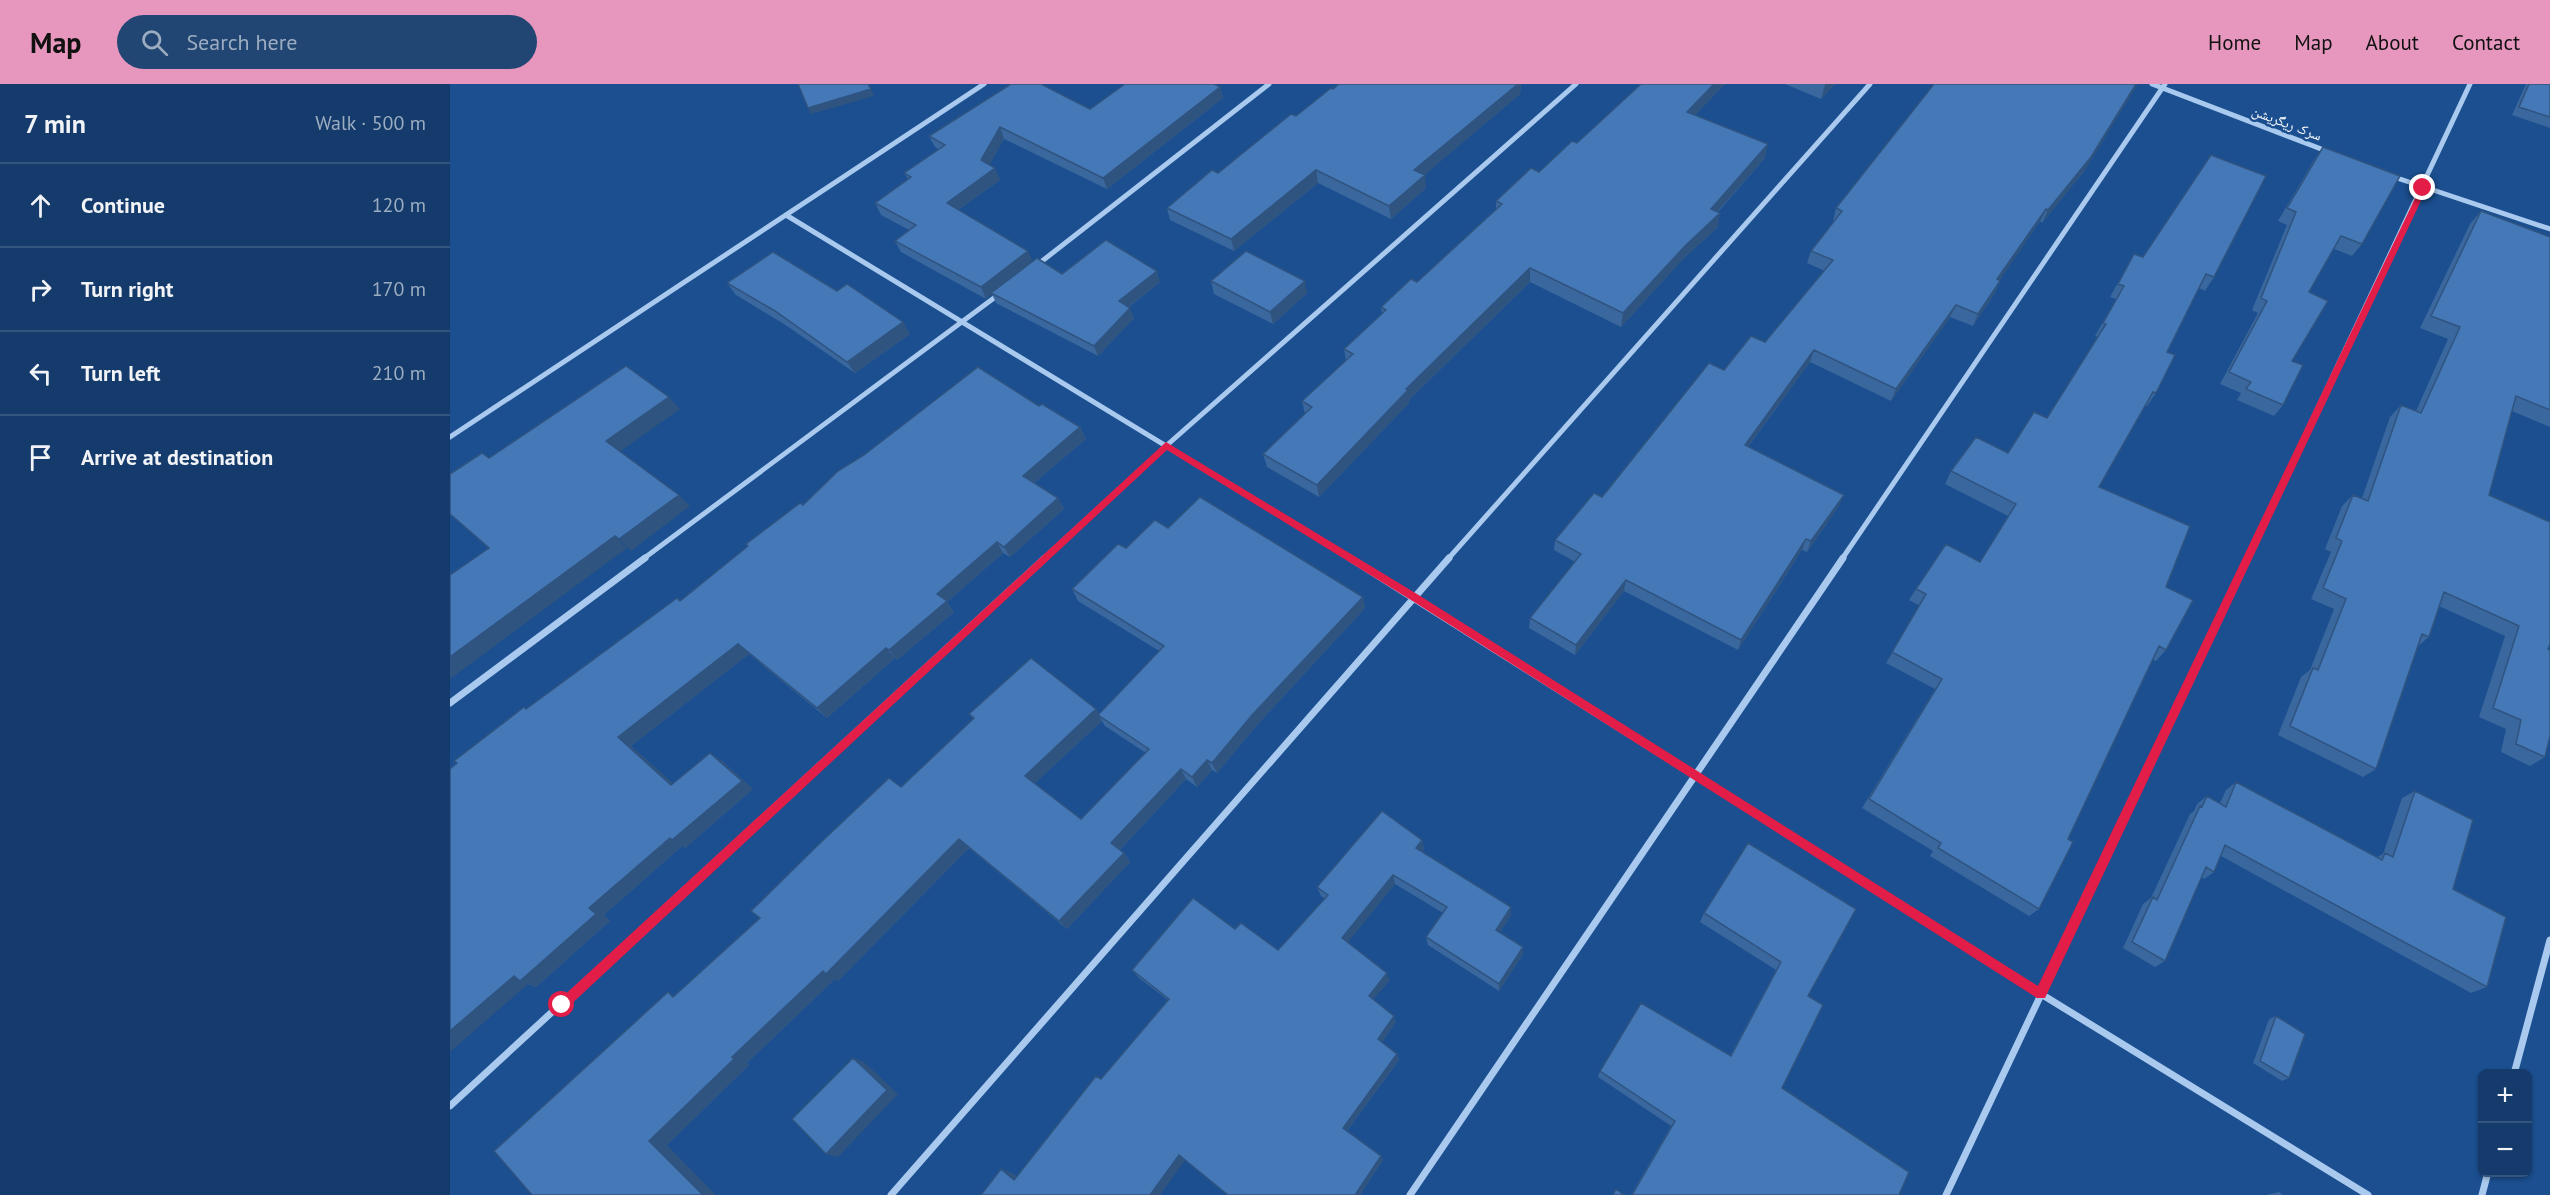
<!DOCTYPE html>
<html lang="en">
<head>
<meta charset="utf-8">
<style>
  body { margin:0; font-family:"PT Sans","Noto Naskh Arabic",sans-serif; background:#214673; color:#f1f3f6 }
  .controls { position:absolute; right:18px; bottom:18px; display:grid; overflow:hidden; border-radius:9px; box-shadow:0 2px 4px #0004 }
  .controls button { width:54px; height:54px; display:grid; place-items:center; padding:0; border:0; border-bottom:2px solid #33557e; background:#143b6b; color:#f1f3f6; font:30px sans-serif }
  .stop { position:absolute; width:18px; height:18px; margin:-14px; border:4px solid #e11d48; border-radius:50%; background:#fff }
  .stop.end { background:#e11d48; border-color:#fff; box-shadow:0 2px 6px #0008 }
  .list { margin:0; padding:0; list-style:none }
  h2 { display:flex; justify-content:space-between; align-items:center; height:78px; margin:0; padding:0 24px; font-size:26px }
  h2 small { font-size:20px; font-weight:400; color:#9dadc1 }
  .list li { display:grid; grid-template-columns:39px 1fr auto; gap:18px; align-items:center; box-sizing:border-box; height:84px; padding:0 24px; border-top:2px solid #33557e }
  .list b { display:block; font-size:22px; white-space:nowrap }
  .list em { font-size:20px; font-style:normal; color:#9dadc1 }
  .icon { flex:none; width:33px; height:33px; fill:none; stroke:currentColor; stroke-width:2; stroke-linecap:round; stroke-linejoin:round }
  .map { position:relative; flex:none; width:2100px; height:1111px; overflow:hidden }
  header { display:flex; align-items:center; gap:36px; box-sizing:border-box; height:84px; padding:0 30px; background:#e797bd; color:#111 }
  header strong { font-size:28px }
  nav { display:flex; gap:33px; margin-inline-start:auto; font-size:21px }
  .search { width:420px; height:54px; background:#214673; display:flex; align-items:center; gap:15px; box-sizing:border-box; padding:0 21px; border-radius:33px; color:#9dadc1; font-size:22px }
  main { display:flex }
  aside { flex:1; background:#143b6b }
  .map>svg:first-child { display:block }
</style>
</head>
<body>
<header>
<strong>Map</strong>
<div class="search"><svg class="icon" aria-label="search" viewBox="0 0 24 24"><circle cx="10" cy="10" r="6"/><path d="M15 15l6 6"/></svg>Search here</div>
<nav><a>Home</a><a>Map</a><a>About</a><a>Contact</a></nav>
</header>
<main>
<aside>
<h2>7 min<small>Walk · 500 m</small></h2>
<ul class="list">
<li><svg class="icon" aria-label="ahead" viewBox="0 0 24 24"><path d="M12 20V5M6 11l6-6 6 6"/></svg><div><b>Continue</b></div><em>120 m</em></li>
<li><svg class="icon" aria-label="right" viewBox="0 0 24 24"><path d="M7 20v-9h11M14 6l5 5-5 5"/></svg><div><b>Turn right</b></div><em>170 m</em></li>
<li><svg class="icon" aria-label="left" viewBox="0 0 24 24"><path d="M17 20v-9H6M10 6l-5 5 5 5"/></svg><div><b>Turn left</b></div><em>210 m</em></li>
<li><svg class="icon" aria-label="arrive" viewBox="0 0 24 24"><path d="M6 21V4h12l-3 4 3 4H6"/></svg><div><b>Arrive at destination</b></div></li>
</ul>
</aside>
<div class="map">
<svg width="2100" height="1111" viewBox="0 0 2100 1111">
  <rect width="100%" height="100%" fill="#1b4f8f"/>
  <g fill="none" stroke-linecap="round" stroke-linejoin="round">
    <path stroke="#a9c9ee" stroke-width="5" d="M1702,0l177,68
      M1941,92l159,53
      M336,131l566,344
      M587,181l232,-181
      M0,353l534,-353
      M193,475l355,-264
      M593,475l123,-113 410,-362
      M998,475l422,-475
      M1392,475l323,-475
      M1797,475l223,-475"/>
    <path stroke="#a9c9ee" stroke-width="7" d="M900,474l691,436 327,201
      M0,619l195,-145
      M2064,990l36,-134
      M0,1022l595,-548
      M441,1111l558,-637
      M960,1111l433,-637
      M1496,1111l302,-637
      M2032,1111l6,-23"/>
  </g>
  <path fill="#3a679d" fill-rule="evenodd" d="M889,0h182l-1,10 -96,81 2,13 -35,31 -73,-36 -84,68 -64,-31 -3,-12 51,-35z
    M1275,0l-30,31 70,43 -47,54v15l-35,32 -62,68 -91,-45 -121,118v3l-90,94 -52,-30 -4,-13 42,-40 -3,-13 44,-40 -2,-12 38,-35 -1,-7 36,-25 79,-72v-9l43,-29 38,-29z
    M1335,0h50l-14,15z
    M2076,0h24v44l-38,-13z
    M770,3l3,11 -116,91 -103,-50 -15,26 11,15 -42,30 70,41 4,10 30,13 98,8 -31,25 5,11 -36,38 -102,-53 -4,-9 -6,5 -85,-47 -6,-11 14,-11 -28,-15 -6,-12 33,-24 -4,-6 35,-23 -4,-3 -6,-11z
    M1873,63l39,97 -10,12 -18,-7 -25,43 -17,69 -9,44 -9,11 -37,-16 4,-7 -21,-9 38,-71 -6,-3 35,-85 -9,-4 36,-61z
    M1761,71l3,122 -9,14 -6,-3 -32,64 -11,41 -9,13 -2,-1 -46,82 67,100v63l-10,11 -4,-2 -84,180 -29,70 -10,7 -99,-60 3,-5 -71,-43 73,-119 -49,-26 34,-57 -11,-6 7,-11 64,-27 28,-46 -63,-32 6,-13 57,-18 39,-35 51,-81 -3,-1 21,-37 -6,-2 24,-43 9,3z
    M1635,86l-43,53 -2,-2 -41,59 1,1 -5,12 -22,33 -23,-9 -59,84 -81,-39 -62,85 91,59 -32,46 -5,-2 -64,100 -114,-59 -49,64 -46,-27 1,-10 45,-56 -21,-12 1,-10 47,-43 122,-127 41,-28 60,-71 -18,-8 4,-12 23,-30h-1l3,-13z
    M2031,127l69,26v190l-38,-16 -23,84 59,154 -3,108 -15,9 -29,-14 5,-23 -27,-12 26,-81 -66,-30 -10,31 -11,9 -42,123 -13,8 -85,-42 23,-58 9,-7 24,-61 -23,-10 20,-47 -6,-3 17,-43 11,-11 9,3 28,-81 11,-12 15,6 32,-72 -28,-11 50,-104z
    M761,197l96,12 -34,31 -59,-30z
    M277,199l110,8 66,31 7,12 -55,39 -71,-49 -48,-29z
    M589,322l41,21 6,12 -52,44 24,15 6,11 -54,48 -7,-4 -56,49 7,10 -57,48 -2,-2 -68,60 -78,-64 -118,92 42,38 49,-23 31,28 -68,59 -3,-2 -78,69 6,6 -74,66 -8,-3 -4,-277 2,2 154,-108 68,-54 -2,-3 57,-39z
    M718,444l195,69 2,11 -107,116 -41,49 -5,-3 -15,17 -11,-8 -66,71 4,3 6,9 -63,67 -98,-81 -131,133 -3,-2 -88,84 2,2 -82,80 8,-150 85,-77 141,-131 72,-68 -4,-5 127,-5 3,5 60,-63 -81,-50 -6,-12 54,-41zM652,637l3,5 41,27 -65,66 -46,-36z
    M1786,698l141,75 6,-3 19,-56 13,-7 38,98 34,98 -16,6 -250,-137 -7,16 -10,7 -3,-2 -36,84 -10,6 -32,-19 20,-44 8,-6 39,-84 4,-3 3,-7 10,-8 13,7 6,-13z
    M972,756l2,9 -2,2 89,64 -11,17 23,15v7l-24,37 -71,-46 -2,-8 17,-24 -48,-29 -48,58 43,38 -17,19 23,23 -14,20 15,12 2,6 -52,71 34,25 2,4 -23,35h-132l-43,-35 -204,35 20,-26 11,4 5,4 85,-98 66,-79 -29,-22 -7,-8 103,-41 43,21 47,-51 -4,-3 -4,-9z
    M1298,759l60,153 -26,92 117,107h-268l40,-69 -73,-49 2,-6 130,-15 46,-86 -76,-48 4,-9z
    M1826,932l13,62 -7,3 -29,-18 16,-44z
    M1829,1108l4,3h-17z"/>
  <path fill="#305480" d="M418,0l6,12 -63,18 -3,-6z
    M1068,0h3l-1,10 -105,89 -1,-13z
    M1264,0h11l-40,42 2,-14z
    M1375,0h10l-14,15 4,-14z
    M1686,0h2l-53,86 -43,53 6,-13z
    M770,3l3,11 -116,91 -4,-11z
    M550,43l4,12 -18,32 -5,-11z
    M1318,60l-3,14 -57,64 3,-13z
    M545,84l5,12 -48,34 -5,-11z
    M866,86l2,13 -84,68 -3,-12z
    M975,91l1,13 -35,31 -2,-13z
    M1596,125l-6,12 -48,71 5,-13z
    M1270,129l-2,14 -35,32 -62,68 2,-14 62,-67z
    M578,167l5,11 -42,31 1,1 -6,5 -5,-12z
    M1080,184v14l-121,118v3l-90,94 -2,-12 89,-96z
    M707,187l3,11 -37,29 -4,-10z
    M855,197l2,12 -34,31 -3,-12z
    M1550,197l-5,12 -22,33 5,-12z
    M1506,221l-6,12 -59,84 5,-12z
    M680,224l4,10 -36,38 -4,-10z
    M453,238l7,12 -55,39 -8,-11z
    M1364,266l-4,12 -69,94 4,-11z
    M219,313l11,12 -62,44 -12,-12z
    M630,343l6,12 -57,48 -6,-11z
    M229,411l11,11 -59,45 -12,-12z
    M1394,411l-5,11 -32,46 4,-11z
    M608,414l6,11 -54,48 -6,-10z
    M165,452l12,12 -177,131v-22z
    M1356,455l-4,11 -64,100 3,-10z
    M547,458l6,11 -56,49 7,10 -57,48 -8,-10 48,-56z
    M1176,496l-2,11 -49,64 1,-10z
    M913,513l2,11 -107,116 -41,49 -5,-10 41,-49z
    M288,560l11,10 -118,92 53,47 -13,-8 -53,-48z
    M436,564l9,10 -68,60 -10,-10z
    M646,625l5,8 -3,-2 4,6 -69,64 -8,-9z
    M260,669l12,8 31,28 -68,59 -3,-2 -78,69 6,6 -74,66 -8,-3 -78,68v-21l64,-55 75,-68z
    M757,676l5,10 -15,17 -5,-10z
    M731,685l5,10 -68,73 -7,-9z
    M509,755l10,9 -131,133 -3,-2 -88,84 2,2 -82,80 49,50h-13l-54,-54 83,-84z
    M972,756l2,9 -7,8 -1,-9z
    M674,769l6,9 -63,67 -8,-8z
    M943,791l2,9 -50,62 -3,-8z
    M1061,823v8l-15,23v-8z
    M1073,863v7l-24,37v-7z
    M937,889l3,7 -19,22 -2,-6z
    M944,932l2,6 -16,23 -2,-6z
    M947,970l2,6 -53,72 -3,-4z
    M403,974l11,4 34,32 -60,63 -12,-3z
    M729,1071l7,4 -26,36h-10z
    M931,1072l2,4 -23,35h-5z
    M551,1085l11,4 13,11 -11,-4z"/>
  <path fill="#4478b7" stroke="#305480" stroke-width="1.5" d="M348,0h70l3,5 -63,19z
    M561,0h30l49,25 35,-25h89l6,3 -117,91 -103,-51 -19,33 14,8 -48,35 81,48 -47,36 -86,-46 21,-16 -41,-22 36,-26 -7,-4 41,-28 -16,-9z
    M889,0h179l-104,86 11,5 -36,31 -73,-36 -85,69 -64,-31 45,-38 6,3 73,-59 5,2 35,-28 2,1z
    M1191,0h73l-27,28 81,32 -57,65 9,4 -35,33 -62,67 -93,-45 -124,121 2,1 -91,95 -54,-31 49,-47 -10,-6 51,-47 -9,-5 42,-39 -5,-3 30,-28 6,3 85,-78 -6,-3 35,-33 8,4 33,-31 5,2z
    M1484,0h202l-45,73 -43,53 -2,-1 -49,70 3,2 -22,33 -22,-9 -60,84 -82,-39 -69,95 99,50 -33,46 -5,-2 -65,101 -115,-60 -50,65 -46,-27 51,-64 -26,-14 39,-47 8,4 107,-134 15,7 27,-34 14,6 68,-82 -22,-9 31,-40 -6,-3z
    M2079,0h21v33l-31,-10z
    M1873,63l77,29 -38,68 -21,-8 -32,56 19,9 -36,60 11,4 -20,40 -37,-16 5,-7 -22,-10 38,-71 -6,-3 35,-86 -9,-4z
    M1761,71l55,21 -52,101 -8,-3 -39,78 8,3 -19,38 -3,-1 -54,95 91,39 -24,61 27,13 -27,50 -7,-4 -91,193 5,3 -34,67 -101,-61 3,-5 -72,-44 73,-120 -50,-27 34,-58 -10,-5 30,-45 34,18 36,-58 -65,-33 25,-34 32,16 26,-41 13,6 59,-94 -3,-1 21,-37 -6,-2 16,-30 9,3z
    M2031,127l69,26v173l-34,-14 -27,99 61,27v122l-2,5 2,1v86l-5,21 -29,-13 5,-24 -28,-12 26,-82 -75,-34 -15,45 -7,-3 -46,135 -86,-43 23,-58 5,2 28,-71 -23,-11 19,-47 -6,-3 17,-43 15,6 33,-96 20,8 39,-86 -29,-11z
    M656,156l51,31 -38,30 11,7 -36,38 -103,-53 46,-35 25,16z
    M796,167l59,30 -35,31 -59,-31z
    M323,168l64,39 10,-7 56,38 -56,40 -72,-51 -48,-28z
    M176,282l43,31 -63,44 73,54 -60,44 -4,-3 -165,121v-82l39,-27 -39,-34v-40l32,-21 7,5z
    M528,283l61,39 3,-2 38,23 -57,49 35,22 -54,49 -7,-5 -60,52 10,7 -58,49 -3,-2 -69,60 -79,-64 -120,93 53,48 39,-32 32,28 -70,59 -2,-2 -81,70 7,6 -76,67 -6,-5 -64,55v-262l7,-6 -3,-2 70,-54 2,2 151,-111 3,3 68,-55 -2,-2 54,-41 3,2 35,-34 26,-16z
    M750,413l163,100 -110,117 -41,49 -5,-3 -15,17 -11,-8 -70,74 13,10 -65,68 -100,-82 -133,135 -3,-3 -91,86 2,2 -85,82 54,54h-171l-38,-44 174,-159 5,5 87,-79 -9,-7 67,-66 71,-67 12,9 73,-69 -5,-4 62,-56 65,51 -71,67 56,43 68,-70 -51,-34 66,-69 -92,-57 46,-45 8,4 29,-28 13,8z
    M1786,698l146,78 3,-7 8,4 22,-66 58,29 -20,69 53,28 -19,70 -262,-142 -11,27 -8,-5 -41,94 -33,-19 21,-45 4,3 43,-94 2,1 5,-11 19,11z
    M932,727l40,29 -6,8 95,59 -15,23 27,17 -24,37 -73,-47 21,-30 -54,-32 -51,63 45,35 -18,23 25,20 -16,23 19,15 -54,74 38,28 -26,39h-127l-49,-40 -29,40h-169l20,-26 13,11 82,-104 5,3 68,-80 -37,-29 61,-72 42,31 6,-6 37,27 50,-55 -11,-8z
    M1298,759l108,66 -48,87 15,9 -41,83 127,84 -10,23h-267l43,-74 -75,-50 41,-68 90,53 50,-94 -77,-49z
    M1826,932l29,18 -16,44 -29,-17z
    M403,974l34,32 -61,64 -34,-35z
    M1166,1105l8,6h-11z"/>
  <path fill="#e11d48" d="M1973,102l4,2 -382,810h-8l-626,-398 -244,-150 -601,559h-8v-8l608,-559 251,152 621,392 382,-798z"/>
  <g text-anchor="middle" stroke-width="5" stroke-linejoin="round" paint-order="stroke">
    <g font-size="14" fill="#fff" stroke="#1b4f8f">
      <text transform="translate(1837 39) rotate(21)" y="5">سرک ریگریشن</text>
    </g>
  </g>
</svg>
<div class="controls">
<button>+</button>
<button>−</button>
</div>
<div class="stop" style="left:112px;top:921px"></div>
<div class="stop end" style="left:1973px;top:104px"></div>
</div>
</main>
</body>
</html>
